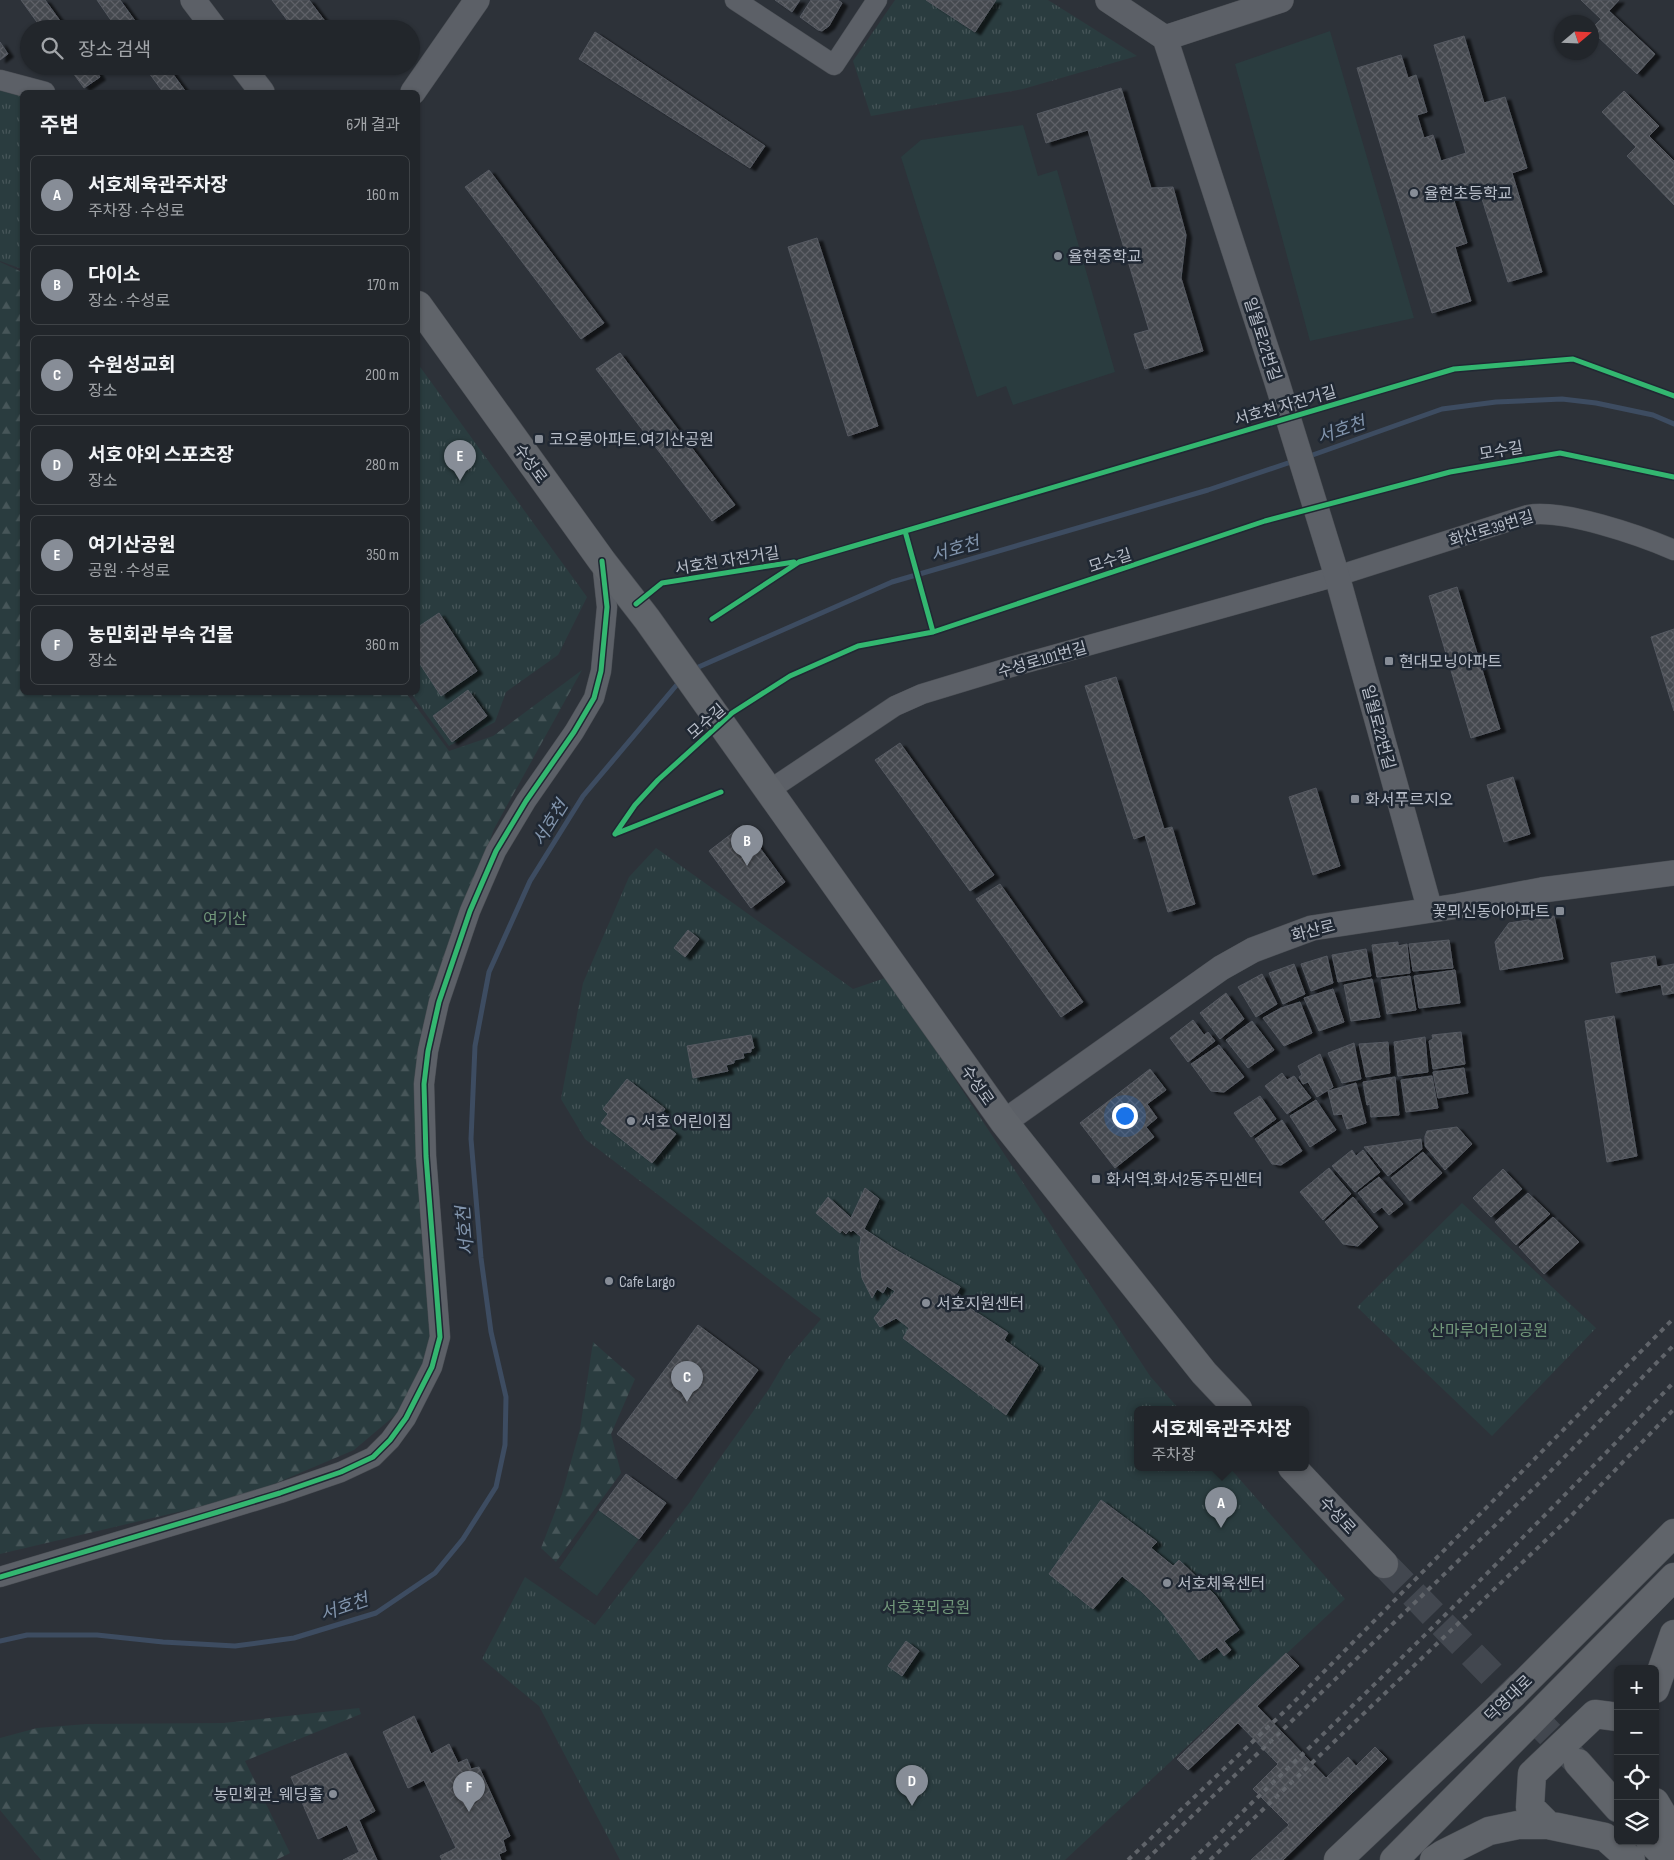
<!DOCTYPE html>
<html lang="ko">
<head>
<meta charset="utf-8">
<style>
  body { margin:0; font-family:"Sofia Sans Condensed","Noto Sans KR",sans-serif; background:#2a2e33; color:#f1f3f6 }
  .controls { position:absolute; right:15px; bottom:15px; display:grid; overflow:hidden; border-radius:8px; box-shadow:0 1px 4px #0004 }
  .controls button { width:45px; height:45px; display:grid; place-items:center; padding:0; border:0; border-bottom:1px solid #3f4347; background:#22262b; color:#f1f3f6; font:25px sans-serif }
  .compass { position:absolute; left:1554px; top:15px; width:45px; height:45px; border-radius:50%; background:#22262b; box-shadow:0 1px 4px #0004; rotate:71deg }
  .you { position:absolute; left:1124px; top:1115px; width:18px; height:18px; margin:-12px; border:4px solid #fff; border-radius:50%; background:#1a73e8; box-shadow:0 0 0 8px #1a73e833 }
  .badge { display:grid; place-items:center; width:32px; height:32px; border-radius:50%; background:#878d97; color:#fff; font-size:16px; font-weight:700 }
  .pin { position:absolute; translate:-50% -41px; filter:drop-shadow(0 1px 2px #0008) }
  .pin::after { content:''; position:absolute; top:26px; width:18px; height:15px; background:inherit; clip-path:polygon(0 0,100% 0,50% 100%) }
  .popup { position:absolute; left:1134px; top:1406px; width:175px; height:65px; box-sizing:border-box; display:grid; place-content:center; border-radius:8px; background:#22262b; filter:drop-shadow(0 1px 4px #0005); font-size:16px; white-space:nowrap; color:#a2a5a9 }
  .popup b { font-size:19px; color:#f1f3f6 }
  .popup::after { content:''; position:absolute; left:50%; top:100%; margin-left:-10px; border:10px solid transparent; border-top-color:#22262b }
  .list { margin:0; padding:0; list-style:none }
  h2 { display:flex; justify-content:space-between; align-items:center; height:65px; margin:0; padding:0 20px; font-size:21px }
  h2 small { font-size:16px; font-weight:400; color:#a2a5a9 }
  .list li { display:grid; grid-template-columns:32px 1fr auto; gap:15px; align-items:center; box-sizing:border-box; height:80px; margin:0 10px 10px; padding:0 10px; border:1px solid #3f4347; border-radius:8px }
  .list b { display:block; font-size:19px; white-space:nowrap }
  .list p { margin:0; font-size:16px; white-space:nowrap; color:#a2a5a9 }
  .list em { font-size:16px; font-style:normal; color:#a2a5a9 }
  .icon { flex:none; width:28px; height:28px; fill:none; stroke:currentColor; stroke-width:2; stroke-linecap:round; stroke-linejoin:round }
  .map { position:relative; flex:none; width:1674px; height:1860px; overflow:hidden }
  .search { position:absolute; background:#22262b; box-shadow:0 1px 4px #0004; left:20px; top:20px; width:400px; height:55px; display:flex; align-items:center; gap:12px; box-sizing:border-box; padding:0 18px; border-radius:28px; color:#a2a5a9; font-size:19px }
  .panel { position:absolute; background:#22262b; box-shadow:0 1px 4px #0004; left:20px; top:90px; width:400px; height:605px; border-radius:8px }
  .map>svg:first-child { display:block }
</style>
</head>
<body>
<div class="map">
<svg width="1674" height="1860" viewBox="0 0 1674 1860">
  <defs>
    <pattern id="forest-firs" width="22" height="20" patternUnits="userSpaceOnUse" patternTransform="scale(1.25)"><rect width="22" height="20" fill="#2a3c3f"/><path d="M5 1l3.5 6h-7zM16 11l3.5 6h-7z" fill="#475659"/></pattern>
    <pattern id="park-tufts" width="24" height="20" patternUnits="userSpaceOnUse" patternTransform="scale(1.25)"><rect width="24" height="20" fill="#2a3c3f"/><path d="M3 7l-1-3M5 7V3M7 7l1-3M15 17l-1-3M17 17v-4M19 17l1-3" fill="none" stroke="#475659"/></pattern>
    <pattern id="building-cross-hatch" width="8" height="8" patternUnits="userSpaceOnUse" patternTransform="scale(1.25)"><rect width="8" height="8" fill="#45494f"/><path d="M0 0l8 8M0 8l8-8" fill="none" stroke="#5e6167"/></pattern>
    <filter id="shadow"><feDropShadow dx="5.5" dy="3" stdDeviation="1" flood-color="#0009"/></filter>
  </defs>
  <rect width="100%" height="100%" fill="#2d3239"/>
  <path fill="#2a3c3f" d="M1330,31l84,287 -104,23 -75,-277z
    M1023,125l15,51 19,-6 58,202 -102,33 -7,-19 -29,11 -76,-240 20,-17z
    M599,1510l40,29 -42,57 -38,-28z"/>
  <path fill="url(#forest-firs)" d="M0,262l22,10v420l384,1 43,58 44,-15 89,-66 -88,159 -70,200 7,281 -1,41 -31,61 -45,38 -108,46 -246,58z
    M593,1342l42,37 -24,55 10,39 -65,89 -15,-14 21,-54 18,-65z
    M359,1708l2,6 -116,47 45,92 -14,7h-235l-41,-50v-72l37,-10 50,-4 137,-1z"/>
  <path fill="url(#park-tufts)" d="M895,0h31l49,32 21,-32h52l89,56 -114,33 -152,27 -18,-55z
    M0,85l22,7v177l-22,-8z
    M418,364l169,233 -29,58 -52,37 -11,30 -46,24 -38,-53 7,-1z
    M656,848l197,141 35,-12 262,399 29,33h-42v58h92l116,132 -280,261h-445l-81,-154 -57,-47 43,-82 70,48 95,-123 13,-20 66,-93 17,-29 35,-41 -236,-180 -24,-40 22,-116 46,-106z
    M1462,1203l134,125 -104,108 -135,-129z"/>
  <g fill="none" stroke-linecap="round" stroke-linejoin="round">
    <path stroke="#3d4c61" stroke-width="5" d="M1307,457l135,-48 54,-7 66,-3 34,4 57,12 21,9
      M694,669l198,-87 316,-92 86,-29
      M0,1641l27,-6h70l66,7 72,4 59,-8 82,-25 59,-40 28,-34 33,-52 9,-42 1,-48 -15,-65 -10,-74 -10,-119 4,-93 14,-74 41,-91 53,-85 97,-115"/>
  </g>
  <path fill="url(#building-cross-hatch)" stroke="#555961" filter="url(#shadow)" d="M21,0h24l21,29h-24z
    M97,0h23l21,29h-24z
    M272,0h37l22,29h-37z
    M775,0h25l-8,12z
    M811,0h27l4,3 -13,23 -7,5 -4,-1 -18,-13z
    M926,0h70l-21,32z
    M1581,0h38l-10,11 46,43 -18,20 -45,-43v-3l9,-9z
    M595,32l170,114 -15,22 -171,-109z
    M1464,36l20,67 21,-6 22,71 -15,5 30,99 -34,10 -31,-99 -26,8 16,52 -12,4 16,54 -39,12 -75,-245 44,-13 7,23 8,-3 11,37 -10,3 7,23 9,-3 8,26 25,-8 -32,-108z
    M0,42l8,12 -8,6z
    M68,66h25l7,11 -16,11z
    M144,66h23l19,26h-23z
    M1121,88l30,100 22,-1 13,48 -5,43 22,73 -58,18 -11,-35 15,-4 -61,-200 -42,13 -9,-29z
    M1624,91l35,35 -10,10 25,25v44l-47,-49 9,-9 -34,-35z
    M489,170l115,153 -23,16 -116,-152z
    M817,238l61,188 -30,10 -60,-189z
    M620,353l115,152 -23,16 -116,-152z
    M1457,587l43,142 -29,9 -42,-142z
    M439,613l38,58 -36,25 -23,-35v-34z
    M1674,629v82l-23,-74z
    M1116,677l48,152 8,-2 23,77 -27,8 -23,-77 -11,4 -49,-153z
    M468,690l19,26 -35,26 -19,-26z
    M900,743l94,132 -24,16 -95,-131z
    M1513,777l17,57 -26,8 -17,-57z
    M1316,788l24,78 -27,9 -24,-78z
    M743,825l42,57 -34,26 -42,-57z
    M1000,884l83,118 -22,15 -85,-118z
    M1554,916l9,43 -63,11 -5,-28 14,-19z
    M688,930l11,9 -14,18 -11,-9z
    M1449,940l4,28 -40,3 -4,-27z
    M1398,942v4l9,-2 3,29 -33,4 -5,-32z
    M1366,949l5,27 -33,6 -6,-27z
    M1327,956l6,27 -22,8 -10,-27z
    M1655,956l2,11 17,-3v29l-11,2 -2,-11 -45,9 -5,-30z
    M1294,964l11,30 -22,10 -14,-31z
    M1455,970l5,33 -41,5 -5,-32z
    M1262,974l15,30 -21,13 -18,-30z
    M1410,976l6,34 -29,4 -6,-34z
    M1372,979l8,38 -29,4 -7,-36z
    M1333,989l11,33 -25,9 -15,-33z
    M1226,993l18,26 -24,20 -20,-26z
    M1300,1002l12,31 -28,13 -21,-28 18,-10z
    M1614,1016l23,140 -30,6 -22,-141z
    M1193,1020l11,15 4,-3 7,9 -27,21 -18,-24z
    M1252,1021l22,29 -26,18 -22,-28z
    M1461,1032l4,32 -32,5 -4,-28 4,-2 -1,-4z
    M751,1035l3,13 -3,1v3l-8,1 1,5 -10,2v3l-8,2 2,6 -35,7 -6,-32z
    M1425,1037l3,35 -30,4 -4,-34z
    M1388,1042l2,31 -24,4 -7,-33z
    M1354,1043l7,36 -19,4 -14,-30z
    M1219,1045l25,32 -20,15 -13,-1 -20,-27z
    M1320,1054l13,33 -16,10 -9,-15 -5,2 -4,-7 3,-2 -4,-9z
    M1464,1068l4,25 -30,5 -5,-26z
    M1150,1069l16,21 -19,14 10,14 -11,9 8,10 -39,31 -35,-45z
    M1282,1073l5,7 7,-4 17,22 -24,16 -22,-28z
    M1432,1076l6,32 -32,4 -5,-32z
    M1395,1077l4,38 -28,2 -1,-13 -3,1 -4,-23z
    M627,1079l38,30 -8,10 19,15 -24,29 -51,-40 7,-9 -5,-5z
    M1356,1083l10,40 -19,6 -5,-15 -8,1 -6,-24z
    M1260,1096l16,23 -25,18 -17,-24z
    M1316,1100l20,30 -26,17 -20,-31z
    M1282,1120l20,31 -21,14 -9,-1 -17,-25z
    M1457,1127l15,17 -27,26 -20,-24v-10l2,-5z
    M1421,1139l1,10 -34,27 -24,-29z
    M1352,1150l4,6 7,-6 17,22 -25,20 -23,-26z
    M1423,1152l19,21 -32,28 -19,-23z
    M1329,1168l22,26 -28,26 -23,-28z
    M1503,1169l19,20 -31,28 -18,-19z
    M1379,1177l24,27 -14,11 -7,-8 -8,6 -16,-20z
    M865,1188l14,11 -15,30 30,20 66,38 -4,8 11,6 -2,4 43,28 -4,7 34,25 -32,50 -103,-77 6,-10 -13,-10 -16,9 -6,-9 21,-27 -8,-5 -4,7 -6,-4 -5,9 -10,-20 -3,-26 2,-15 -8,-7 -2,2 -2,-2 -3,4 -4,-4 -2,3 -24,-20 12,-16 23,21z
    M1528,1193l22,21 -34,31 -21,-23z
    M1353,1197l25,30 -20,19 -15,-2 -18,-22z
    M1553,1217l26,25 -35,32 -25,-27z
    M698,1325l60,45 -82,109 -59,-45z
    M626,1474l40,29 -27,36 -40,-29z
    M1101,1500l56,42 -6,6 22,18 6,-6 36,35 24,35 -15,11 7,9 -7,6 -7,-9 -18,13 -37,-48 -21,-21 -19,-15 -29,33 -44,-35z
    M906,1641l13,10 -17,25 -14,-10z
    M1286,1653l13,13 -42,40 69,72 22,-21 8,9 19,-19 12,12 -104,101h-32l38,-35 -36,-36 25,-25 -40,-41 -50,47 -11,-11z
    M414,1716l17,38 18,-10 9,19 9,-4 4,10 8,-2 31,69 -7,4 3,11 -7,3 2,6h-59l-2,-4 16,-8 -32,-68 -16,8 -25,-56z
    M346,1753l29,58 -16,9 18,40h-34l16,-8 -12,-27 -29,14 -27,-62z"/>
  <g fill="none" stroke-linecap="round" stroke-linejoin="round">
    <path stroke="#42474f" stroke-width="28" stroke-dasharray="28 14" stroke-linecap="butt" d="M1384,1564l194,199"/>
    <defs>
      <path id="minor" d="M735,0l99,65 43,-65
        M0,80l45,12
        M768,791l127,-85 27,-12 89,-27 326,-91 191,-61c36,-6 111,20 146,35
        M0,1577l218,-65 62,-19 61,-21 32,-15 17,-17 16,-22 26,-51 8,-30 -14,-181 -2,-72 4,-33 11,-49 31,-91 26,-60 30,-50 48,-69 20,-34 7,-27 6,-64 -5,-46"/>
      <path id="tertiary" d="M193,0l22,29
        M1108,0l57,38 111,341 61,197 93,334
        M1165,38l116,-38
        M242,66l20,26
        M413,92l64,-92
        M1004,1122l217,-154 32,-18 59,-22 146,-22 84,-16 132,-17"/>
      <path id="secondary" d="M418,305l184,256 45,58 357,503 200,251 34,36
        M1292,1467l92,97
        M1655,1689l19,-55
        M1578,1763l40,45
        M1655,1802l19,32
        M1548,1825l-18,-18 2,-33 63,-60 23,3
        M1650,1841l19,19
        M1338,1860l175,-166 161,-161
        M1394,1860l280,-283
        M1434,1860l9,-6 46,-23 29,-6h30l57,12 26,23"/>
    </defs>
    <use href="#minor" stroke="#4a4e54" stroke-width="21"/>
    <use href="#tertiary" stroke="#4a4e54" stroke-width="26"/>
    <use href="#secondary" stroke="#4a4e54" stroke-width="29"/>
    <use href="#minor" stroke="#5c6067" stroke-width="20"/>
    <use href="#tertiary" stroke="#5c6067" stroke-width="25"/>
    <use href="#secondary" stroke="#60646a" stroke-width="28"/>
    <path stroke="#60646a" stroke-width="4" stroke-dasharray="5 5" stroke-linecap="butt" d="M1128,1860l159,-151 387,-391
      M1146,1860l150,-143 241,-232 137,-140
      M1192,1860c164,-156 326,-314 482,-478
      M1210,1860l359,-342 105,-109"/>
    <defs>
      <path id="cycleway" d="M636,604l26,-21 132,-21
        M712,619l87,-57 106,-31
        M933,632l-28,-101 549,-162 119,-10 101,37
        M615,834l20,-29 23,-25 74,-67 58,-37 68,-30 75,-14 332,-111 185,-49 110,-19 114,24
        M615,834l106,-42
        M0,1577l218,-65 62,-19 61,-21 32,-15 17,-17 16,-22 26,-51 8,-30 -14,-181 -2,-72 4,-33 11,-49 31,-91 26,-60 30,-50 48,-69 20,-34 7,-27 6,-64 -5,-46"/>
    </defs>
    <use href="#cycleway" stroke="#202833" stroke-width="8"/>
    <use href="#cycleway" stroke="#33b770" stroke-width="5"/>
  </g>
  <g fill="#878d97" stroke="#202833" stroke-width="2">
    <circle cx="1414" cy="193" r="5"/>
    <circle cx="1058" cy="256" r="5"/>
    <rect x="534" y="434" width="10" height="10" rx="2.5"/>
    <rect x="1384" y="656" width="10" height="10" rx="2.5"/>
    <rect x="1350" y="794" width="10" height="10" rx="2.5"/>
    <rect x="1555" y="906" width="10" height="10" rx="2.5"/>
    <circle cx="631" cy="1121" r="5"/>
    <rect x="1091" y="1174" width="10" height="10" rx="2.5"/>
    <circle cx="609" cy="1281" r="5"/>
    <circle cx="926" cy="1303" r="5"/>
    <circle cx="1167" cy="1583" r="5"/>
    <circle cx="333" cy="1794" r="5"/>
  </g>
  <g text-anchor="middle" stroke-width="5" stroke-linejoin="round" paint-order="stroke">
    <g font-size="16" fill="#b8bec9" stroke="#202833" text-anchor="start">
      <text x="1424" y="199">율현초등학교</text>
      <text x="1068" y="262">율현중학교</text>
      <text x="549" y="445">코오롱아파트.여기산공원</text>
      <text x="1399" y="667">현대모닝아파트</text>
      <text x="1365" y="805">화서푸르지오</text>
      <text x="1550" y="917" text-anchor="end">꽃뫼신동아아파트</text>
      <text x="641" y="1127">서호 어린이집</text>
      <text x="1106" y="1185">화서역.화서2동주민센터</text>
      <text x="619" y="1287">Cafe Largo</text>
      <text x="936" y="1309">서호지원센터</text>
      <text x="1177" y="1589">서호체육센터</text>
      <text x="323" y="1800" text-anchor="end">농민회관_웨딩홀</text>
    </g>
    <g font-size="16" fill="#b8bec9" stroke="#202833">
      <text transform="translate(1263 339) rotate(72)" y="6">일월로22번길</text>
      <text transform="translate(1285 405) rotate(-16)" y="6">서호천 자전거길</text>
      <text transform="translate(1501 450) rotate(-10)" y="6">모수길</text>
      <text transform="translate(531 463) rotate(54)" y="6">수성로</text>
      <text transform="translate(1491 528) rotate(-17)" y="6">화산로39번길</text>
      <text transform="translate(727 560) rotate(-9)" y="6">서호천 자전거길</text>
      <text transform="translate(1110 560) rotate(-18)" y="6">모수길</text>
      <text transform="translate(1042 659) rotate(-16)" y="6">수성로101번길</text>
      <text transform="translate(706 721) rotate(-41)" y="6">모수길</text>
      <text transform="translate(1379 727) rotate(75)" y="6">일월로22번길</text>
      <text transform="translate(1313 930) rotate(-14)" y="6">화산로</text>
      <text transform="translate(978 1085) rotate(55)" y="6">수성로</text>
      <text transform="translate(1338 1515) rotate(47)" y="6">수성로</text>
      <text transform="translate(1508 1698) rotate(-44)" y="6">덕영대로</text>
    </g>
    <g font-size="16" fill="#71977a" stroke="#202833">
      <text x="225" y="924">여기산</text>
      <text x="1489" y="1336">산마루어린이공원</text>
      <text x="926" y="1613">서호꽃뫼공원</text>
    </g>
    <g font-size="18" font-style="italic" fill="#8295ad" stroke="#202833">
      <text transform="translate(1341 430) rotate(-19)" y="6">서호천</text>
      <text transform="translate(955 549) rotate(-16)" y="6">서호천</text>
      <text transform="translate(550 823) rotate(-58)" y="6">서호천</text>
      <text transform="translate(465 1231) rotate(-95)" y="6">서호천</text>
      <text transform="translate(344 1607) rotate(-19)" y="6">서호천</text>
    </g>
  </g>
</svg>
<div class="controls">
<button>+</button>
<button>−</button>
<button><svg class="icon" aria-label="locate" viewBox="0 0 24 24"><circle cx="12" cy="12" r="6"/><path d="M12 2v4M12 18v4M2 12h4M18 12h4"/></svg></button>
<button><svg class="icon" aria-label="layers" viewBox="0 0 24 24"><path d="M12 4l9 5-9 5-9-5zM3 14l9 5 9-5"/></svg></button>
</div>
<svg class="compass" viewBox="-18 -18 36 36"><path d="M0-13l5 13h-10z" fill="#e53935"/><path d="M0 13l5-13h-10z" fill="#a2a5a9"/></svg>
<div class="you"></div>
<div class="pin badge" style="left:1221px;top:1528px">A</div>
<div class="popup"><b>서호체육관주차장</b>주차장</div>
<div class="pin badge" style="left:747px;top:866px">B</div>
<div class="pin badge" style="left:687px;top:1402px">C</div>
<div class="pin badge" style="left:912px;top:1806px">D</div>
<div class="pin badge" style="left:460px;top:481px">E</div>
<div class="pin badge" style="left:469px;top:1812px">F</div>
<div class="search"><svg class="icon" aria-label="search" viewBox="0 0 24 24"><circle cx="10" cy="10" r="6"/><path d="M15 15l6 6"/></svg>장소 검색</div>
<section class="panel">
<h2>주변<small>6개 결과</small></h2>
<ul class="list">
<li><span class="badge">A</span><div><b>서호체육관주차장</b><p>주차장 · 수성로</p></div><em>160 m</em></li>
<li><span class="badge">B</span><div><b>다이소</b><p>장소 · 수성로</p></div><em>170 m</em></li>
<li><span class="badge">C</span><div><b>수원성교회</b><p>장소</p></div><em>200 m</em></li>
<li><span class="badge">D</span><div><b>서호 야외 스포츠장</b><p>장소</p></div><em>280 m</em></li>
<li><span class="badge">E</span><div><b>여기산공원</b><p>공원 · 수성로</p></div><em>350 m</em></li>
<li><span class="badge">F</span><div><b>농민회관 부속 건물</b><p>장소</p></div><em>360 m</em></li>
</ul>
</section>
</div>
</body>
</html>
